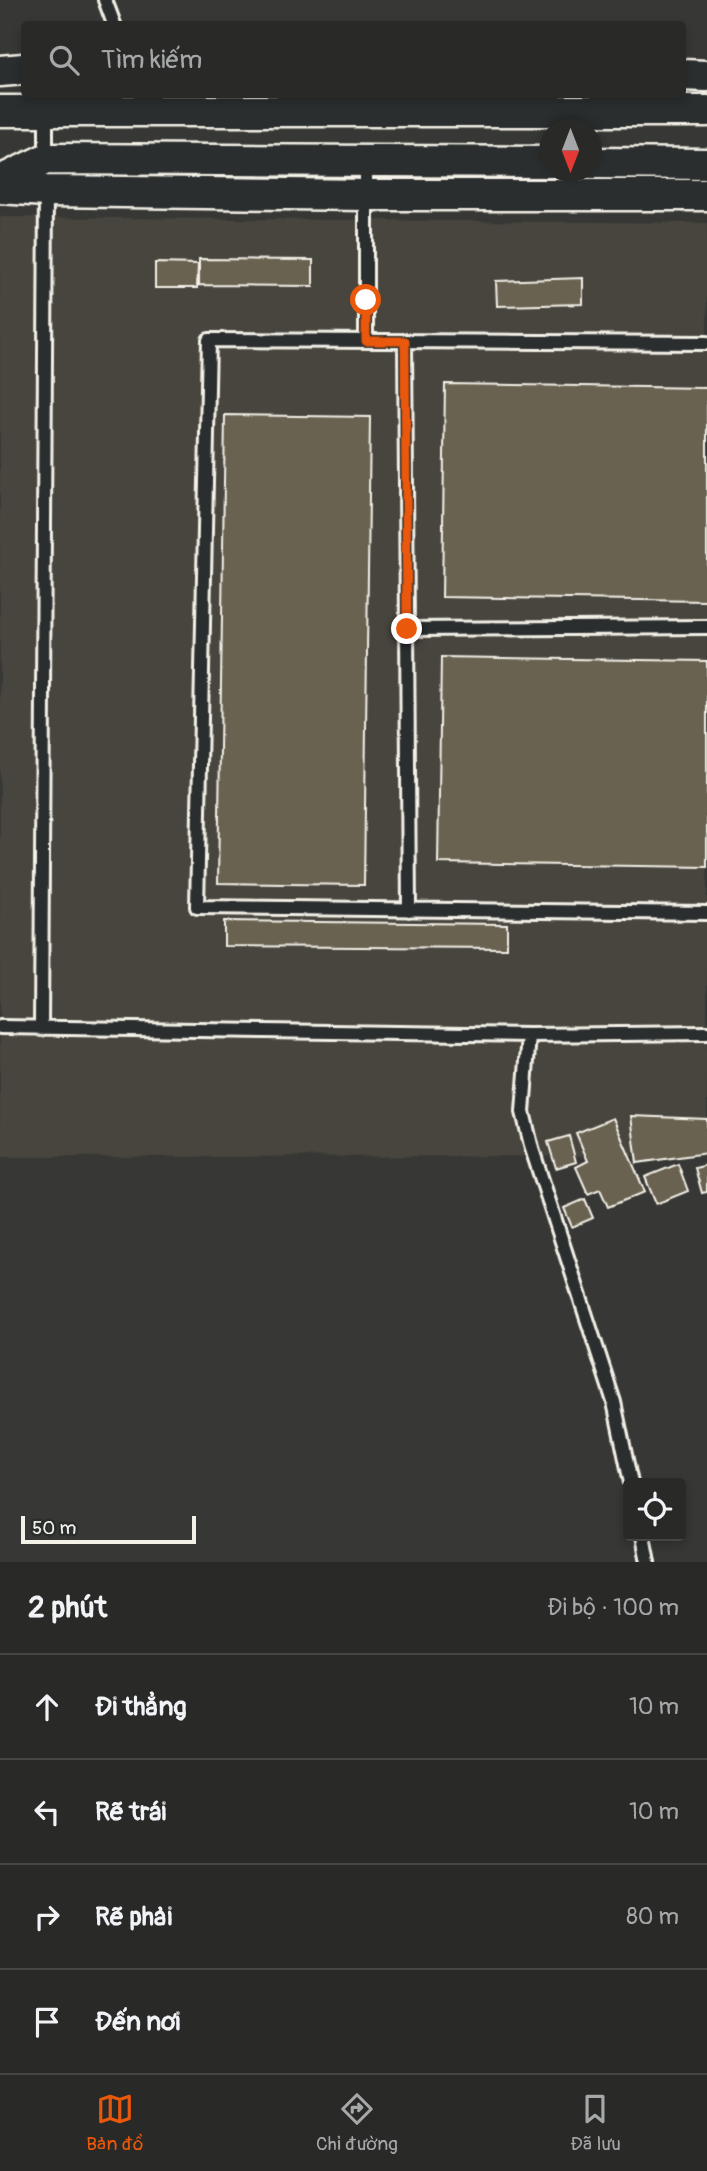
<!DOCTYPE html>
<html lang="vi">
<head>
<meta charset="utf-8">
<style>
  body { margin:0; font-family:Pangolin,sans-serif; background:#313230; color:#f1f3f6 }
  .controls { position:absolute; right:21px; bottom:21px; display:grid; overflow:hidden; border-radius:7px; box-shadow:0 4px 10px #0003 }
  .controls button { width:63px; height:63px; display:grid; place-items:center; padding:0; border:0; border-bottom:2px solid #454645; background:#292a28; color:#f1f3f6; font:35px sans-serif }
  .compass { position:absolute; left:539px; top:119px; width:63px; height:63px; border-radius:50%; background:#292a28; box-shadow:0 4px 10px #0003; rotate:180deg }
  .scale { position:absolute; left:21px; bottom:18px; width:175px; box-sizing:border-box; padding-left:7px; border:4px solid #f4f1e8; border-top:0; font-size:19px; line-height:24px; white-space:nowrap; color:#f4f1e8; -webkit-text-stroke:5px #2a2d2e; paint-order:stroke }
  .stop { position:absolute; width:21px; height:21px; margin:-16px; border:5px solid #ea580c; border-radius:50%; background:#fff }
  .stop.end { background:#ea580c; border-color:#fff; box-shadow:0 2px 7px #0008 }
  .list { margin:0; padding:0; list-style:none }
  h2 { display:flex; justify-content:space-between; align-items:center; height:91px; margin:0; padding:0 28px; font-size:30px }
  h2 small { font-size:23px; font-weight:400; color:#a5a7a8 }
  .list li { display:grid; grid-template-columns:46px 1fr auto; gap:21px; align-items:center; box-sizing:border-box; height:105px; padding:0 28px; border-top:2px solid #454645 }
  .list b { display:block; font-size:26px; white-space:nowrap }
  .list em { font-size:23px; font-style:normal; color:#a5a7a8 }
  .icon { flex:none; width:38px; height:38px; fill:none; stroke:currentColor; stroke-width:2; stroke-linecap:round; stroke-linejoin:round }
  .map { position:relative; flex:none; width:707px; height:1562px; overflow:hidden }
  .search { position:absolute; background:#292a28; box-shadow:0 4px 10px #0003; left:21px; right:21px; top:21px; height:77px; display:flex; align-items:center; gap:18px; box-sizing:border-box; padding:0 24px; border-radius:7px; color:#a5a7a8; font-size:26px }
  .sheet { height:511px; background:#292a28 }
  nav { display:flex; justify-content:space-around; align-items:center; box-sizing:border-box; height:98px; border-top:2px solid #454645; background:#292a28; font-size:19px; color:#a5a7a8 }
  nav a { display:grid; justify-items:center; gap:4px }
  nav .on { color:#ea580c }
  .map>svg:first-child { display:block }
</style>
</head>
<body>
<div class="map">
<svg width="707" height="1562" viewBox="0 0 707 1562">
  <rect width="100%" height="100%" fill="#373835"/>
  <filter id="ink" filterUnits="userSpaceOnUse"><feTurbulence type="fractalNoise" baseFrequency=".0143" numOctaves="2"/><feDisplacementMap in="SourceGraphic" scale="14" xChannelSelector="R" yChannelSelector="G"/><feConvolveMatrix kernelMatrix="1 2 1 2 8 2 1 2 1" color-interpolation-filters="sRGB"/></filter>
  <g filter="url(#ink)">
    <path fill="#46453d" d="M0,217l707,6v933l-707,1z"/>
    <path fill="#696251" stroke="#f4f1e8" stroke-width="2" d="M199,259l114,1v26l-114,-1z
      M155,263l43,1 -1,24h-42z
      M583,278v26l-86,2 -1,-25z
      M445,384l262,4v213l-265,-4z
      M225,415l145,2 -6,468 -146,-2z
      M441,657l266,4v206l-269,-4z
      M224,921l283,3v24l-283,-2z
      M631,1116l76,3v34l-70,10z
      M613,1118l32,74 -37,15 -8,-18 -12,5 -12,-27 12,-6 -12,-28z
      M569,1136l7,26 -20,6 -8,-26z
      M678,1164l10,27 -32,13 -11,-27z
      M707,1165v27l-5,1 -7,-25z
      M585,1199l8,19 -21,9 -8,-19z"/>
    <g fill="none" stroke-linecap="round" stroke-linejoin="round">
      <defs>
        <path id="service" d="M105,0l9,24
          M46,161v-67
          M366,341v-181
          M405,341l4,569
          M707,343l-498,-3 -12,567 510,6
          M407,629l300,-2
          M0,1027l529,8 178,-2
          M41,1029l5,-840
          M529,1035l-6,77 9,37 82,253 17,81
          M643,1536l5,26"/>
        <path id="tertiary" d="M0,71l24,-2
          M682,75l25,1
          M0,111h707
          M592,163l115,1
          M0,181l46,-22 504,3
          M0,188l46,3 320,4h341"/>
      </defs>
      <use href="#service" stroke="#f4f1e8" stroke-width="18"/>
      <use href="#tertiary" stroke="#f4f1e8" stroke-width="35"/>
      <use href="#service" stroke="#2a2d2e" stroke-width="12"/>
      <use href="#tertiary" stroke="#2a2d2e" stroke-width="30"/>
    </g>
  </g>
  <g fill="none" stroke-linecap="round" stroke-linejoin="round" filter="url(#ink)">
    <path stroke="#ea580c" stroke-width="9" d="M366,300v41h39l2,288"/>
  </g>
</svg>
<div class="controls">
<button><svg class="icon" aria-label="locate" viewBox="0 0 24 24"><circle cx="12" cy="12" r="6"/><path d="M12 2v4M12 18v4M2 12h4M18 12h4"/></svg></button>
</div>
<svg class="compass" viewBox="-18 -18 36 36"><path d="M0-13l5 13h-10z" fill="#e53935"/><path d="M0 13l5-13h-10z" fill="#a5a7a8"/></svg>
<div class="scale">50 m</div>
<div class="stop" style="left:366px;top:300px"></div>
<div class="stop end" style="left:407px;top:629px"></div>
<div class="search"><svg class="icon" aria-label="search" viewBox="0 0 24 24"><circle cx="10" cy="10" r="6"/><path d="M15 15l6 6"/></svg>Tìm kiếm</div>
</div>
<section class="sheet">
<h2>2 phút<small>Đi bộ · 100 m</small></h2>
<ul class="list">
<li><svg class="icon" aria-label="ahead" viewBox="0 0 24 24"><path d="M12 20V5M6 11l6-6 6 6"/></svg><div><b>Đi thẳng</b></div><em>10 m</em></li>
<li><svg class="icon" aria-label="left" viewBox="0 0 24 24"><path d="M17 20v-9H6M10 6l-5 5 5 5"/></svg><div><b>Rẽ trái</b></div><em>10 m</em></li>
<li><svg class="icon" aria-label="right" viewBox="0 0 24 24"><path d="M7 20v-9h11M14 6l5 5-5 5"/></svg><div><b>Rẽ phải</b></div><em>80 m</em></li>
<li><svg class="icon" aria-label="arrive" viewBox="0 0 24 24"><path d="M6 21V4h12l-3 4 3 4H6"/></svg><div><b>Đến nơi</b></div></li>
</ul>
</section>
<nav>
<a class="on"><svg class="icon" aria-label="map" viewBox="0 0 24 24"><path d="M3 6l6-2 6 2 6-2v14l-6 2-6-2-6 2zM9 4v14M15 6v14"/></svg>Bản đồ</a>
<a><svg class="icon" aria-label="directions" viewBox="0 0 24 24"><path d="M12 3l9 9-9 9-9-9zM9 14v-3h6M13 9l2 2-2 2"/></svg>Chỉ đường</a>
<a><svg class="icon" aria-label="saved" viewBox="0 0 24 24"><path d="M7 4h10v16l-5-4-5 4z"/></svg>Đã lưu</a>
</nav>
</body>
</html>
